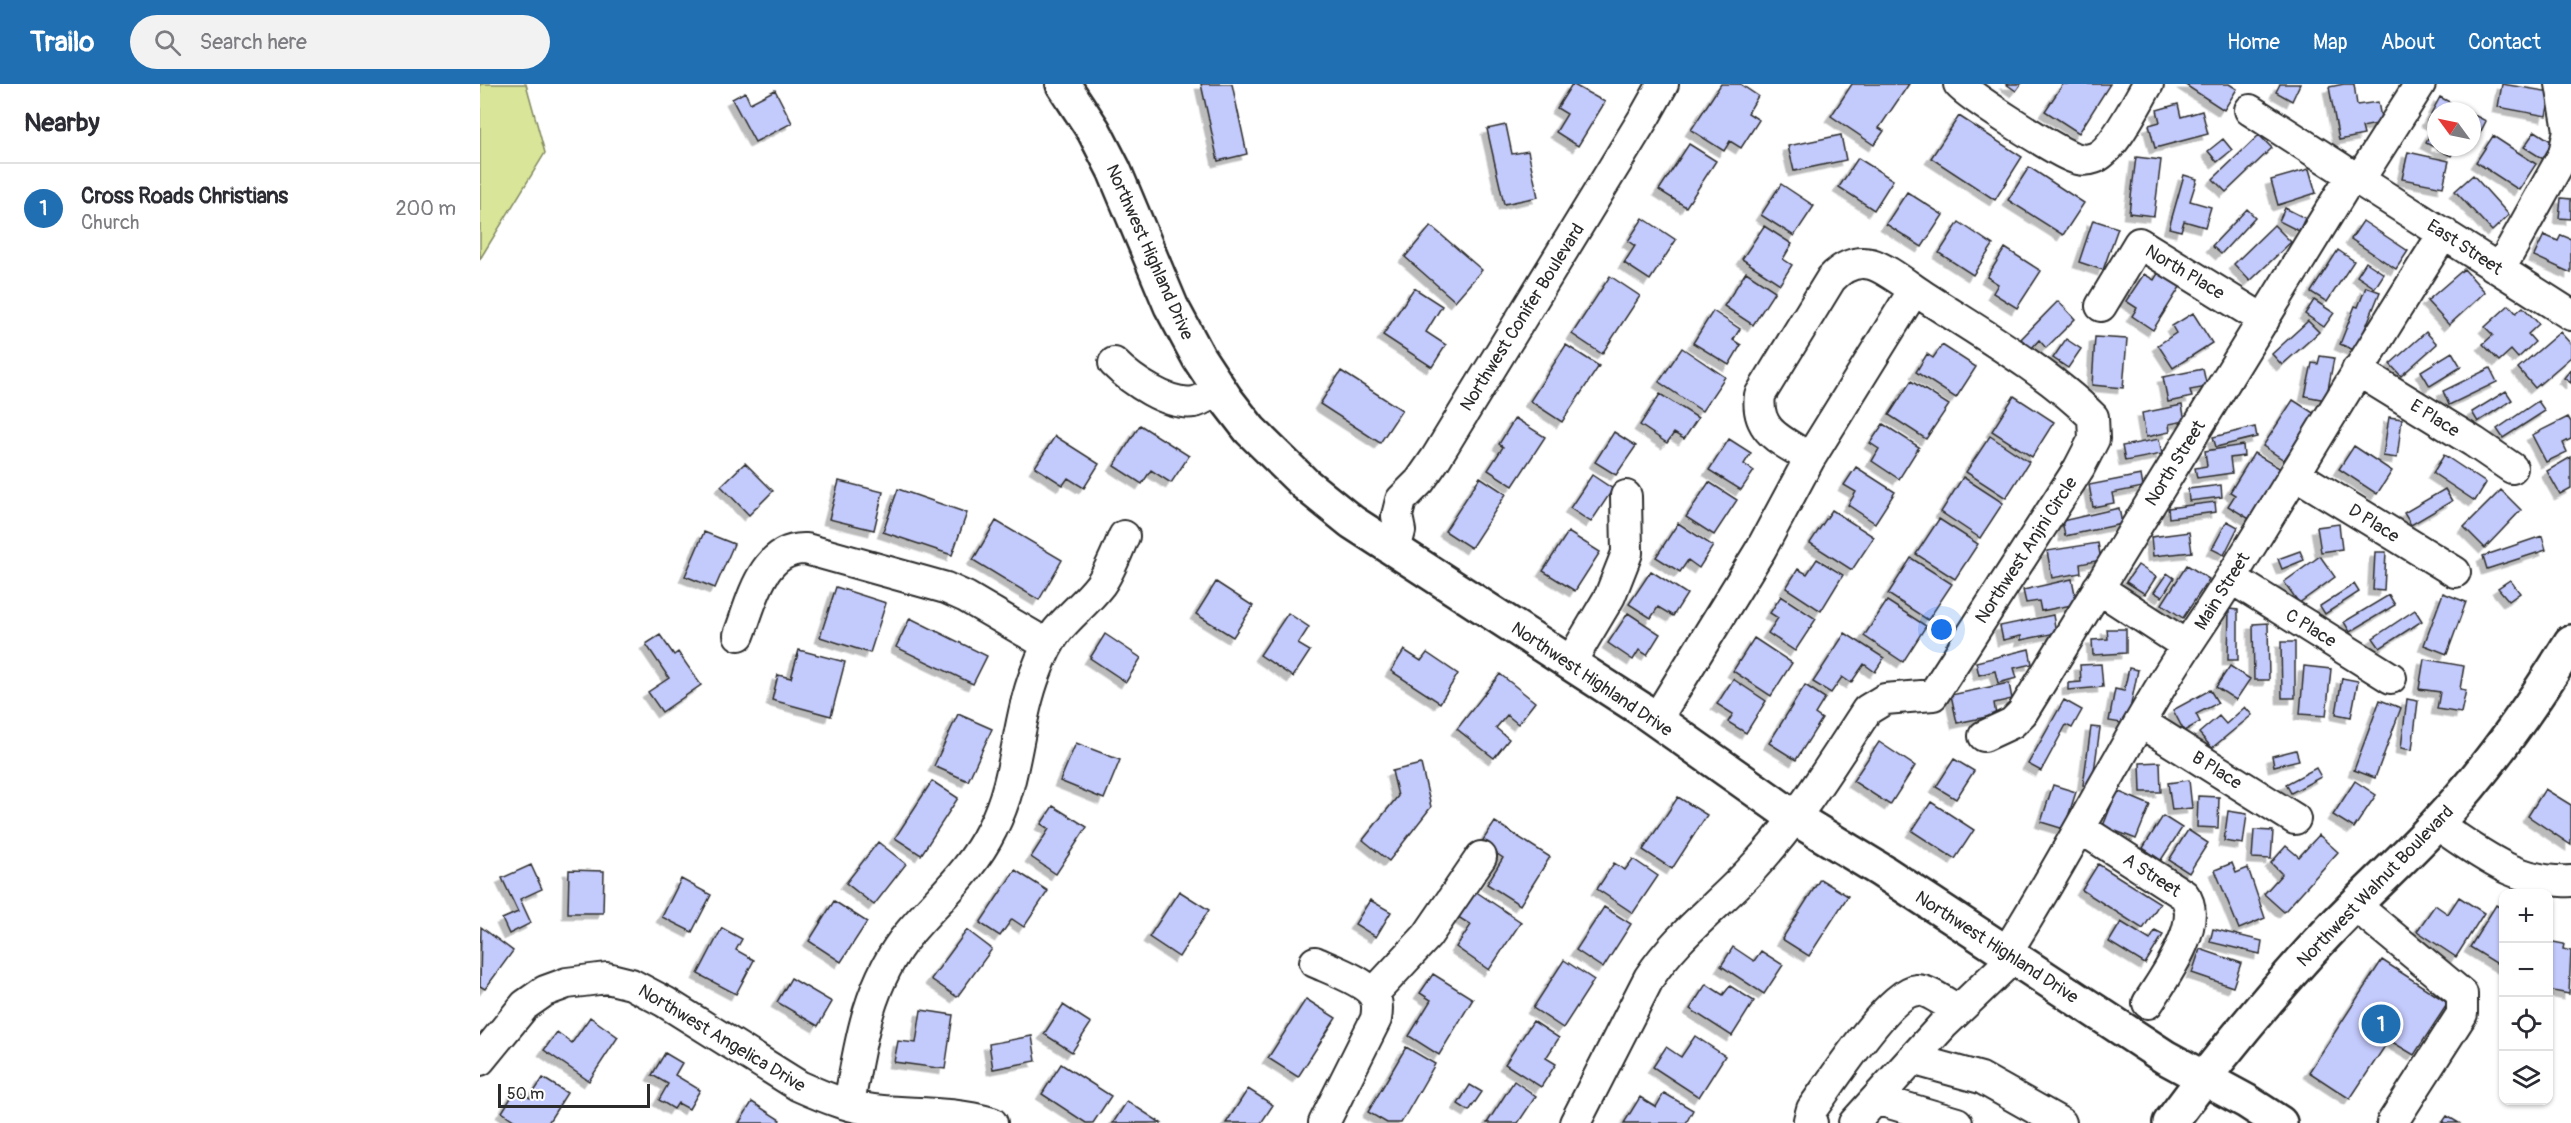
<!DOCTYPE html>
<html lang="en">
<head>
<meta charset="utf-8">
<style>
  body { margin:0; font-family:Pangolin,sans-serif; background:#f2f2f3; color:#2b2b33 }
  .controls { position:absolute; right:18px; bottom:18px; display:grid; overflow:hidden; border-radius:12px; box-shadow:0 2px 4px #0004 }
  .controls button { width:54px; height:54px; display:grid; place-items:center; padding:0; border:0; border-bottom:2px solid #e1e1e2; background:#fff; color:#2b2b33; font:30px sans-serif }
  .compass { position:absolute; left:1947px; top:18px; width:54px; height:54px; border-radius:50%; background:#fff; box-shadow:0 2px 4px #0004; rotate:303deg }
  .scale { position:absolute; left:18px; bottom:15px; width:152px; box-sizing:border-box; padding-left:6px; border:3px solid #2b2b2b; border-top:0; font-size:16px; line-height:21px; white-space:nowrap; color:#2b2b2b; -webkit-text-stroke:4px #fff; paint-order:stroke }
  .you { position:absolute; left:1462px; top:546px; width:21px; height:21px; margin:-15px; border:4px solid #fff; border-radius:50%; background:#1a73e8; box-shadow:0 0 0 9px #1a73e833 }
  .badge { display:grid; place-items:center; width:39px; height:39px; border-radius:50%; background:#1f6fb2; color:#fff; font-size:20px; font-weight:700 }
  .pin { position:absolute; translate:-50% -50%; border:3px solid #fff; box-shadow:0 2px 6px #0006 }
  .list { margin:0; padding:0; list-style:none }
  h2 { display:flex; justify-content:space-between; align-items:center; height:78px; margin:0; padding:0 24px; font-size:26px }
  h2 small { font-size:20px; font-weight:400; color:#7c7c81 }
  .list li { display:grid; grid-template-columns:39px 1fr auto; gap:18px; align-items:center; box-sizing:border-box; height:90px; padding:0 24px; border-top:2px solid #e1e1e2 }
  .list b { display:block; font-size:22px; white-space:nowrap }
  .list p { margin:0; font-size:20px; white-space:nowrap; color:#7c7c81 }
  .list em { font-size:20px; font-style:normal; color:#7c7c81 }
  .icon { flex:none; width:33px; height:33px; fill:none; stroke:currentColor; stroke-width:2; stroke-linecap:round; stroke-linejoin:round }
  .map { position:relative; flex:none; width:2091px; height:1039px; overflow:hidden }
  header { display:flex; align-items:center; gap:36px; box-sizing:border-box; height:84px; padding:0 30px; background:#1f6fb2; color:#fff }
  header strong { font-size:28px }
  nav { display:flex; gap:33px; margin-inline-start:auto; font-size:21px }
  .search { width:420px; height:54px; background:#f2f2f3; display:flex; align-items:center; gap:15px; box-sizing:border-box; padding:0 21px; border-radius:33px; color:#7c7c81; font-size:22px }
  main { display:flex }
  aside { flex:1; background:#fff }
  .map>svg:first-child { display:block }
</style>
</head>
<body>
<header>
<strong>Trailo</strong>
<div class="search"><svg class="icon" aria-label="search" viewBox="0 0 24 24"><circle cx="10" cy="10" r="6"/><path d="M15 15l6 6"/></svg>Search here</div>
<nav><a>Home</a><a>Map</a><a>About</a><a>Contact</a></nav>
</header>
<main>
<aside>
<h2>Nearby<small></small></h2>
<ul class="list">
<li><span class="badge">1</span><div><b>Cross Roads Christians</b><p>Church</p></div><em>200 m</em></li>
</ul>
</aside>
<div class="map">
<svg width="2091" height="1039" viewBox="0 0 2091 1039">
  <defs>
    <filter id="shadow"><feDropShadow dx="-5.5" dy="5.5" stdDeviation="0" flood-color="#0004"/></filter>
  </defs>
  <rect width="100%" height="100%" fill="#fff"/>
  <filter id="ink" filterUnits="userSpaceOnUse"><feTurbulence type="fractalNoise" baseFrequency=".0167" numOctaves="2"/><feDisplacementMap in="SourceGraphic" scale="12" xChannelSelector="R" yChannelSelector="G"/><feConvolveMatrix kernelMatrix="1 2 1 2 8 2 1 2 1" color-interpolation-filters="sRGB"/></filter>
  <g filter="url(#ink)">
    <path fill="#d9e598" stroke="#828862" stroke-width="1.5" d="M0,0h46l19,69 -65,106z"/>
    <path fill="#c3cafc" stroke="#2b2b2b" stroke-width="1.5" filter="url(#shadow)" d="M721,0h31l15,70 -29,7z
      M1092,0l33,18 -27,44 -22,-14 11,-18 -10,-6z
      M1241,0h19l18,12 -10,17 11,7 -18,28 -11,-7 -6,10 -33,-21z
      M1372,0h57l-30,44 5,3 -10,14 -43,-29z
      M1526,0h15l-5,7z
      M1583,0h47l-31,49 -34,-22z
      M1704,0h45l8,5 -13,21z
      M1800,0h20l-8,17 -16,-9z
      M1864,0h10l3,21 21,-3 4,21 -20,4 2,8 -25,5 -10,-53z
      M2022,0l49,8 -5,24 -48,-9z
      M295,6l17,33 -37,19 -23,-43 13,-7 5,11z
      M1960,13l26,14h-30v36h20l-5,9 -25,-13 9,-18 -8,-4z
      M1698,20l3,13 21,-6 6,23 -53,14 -6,-23 11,-3 -3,-12z
      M1992,30l14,7 -10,20 -4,-2z
      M1479,32l63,41 -27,43 -64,-42z
      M1026,41l6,29 16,-3 10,46 -34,7 -17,-75z
      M2055,47l19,12 -11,16 -19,-12z
      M1361,51l5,25 -52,11 -6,-25z
      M1779,51l13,13 -46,44 -13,-13z
      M2013,52l43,28 -17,26 -43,-28z
      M1743,55l9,11 -15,12 -9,-11z
      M1209,60l27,17 -30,46 -27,-17z
      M1928,68l41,9 -6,26 -41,-8z
      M1656,73l25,3 -7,56 -25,-3z
      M1378,74l35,22 -19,30 -35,-23z
      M1549,83l55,36 -21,32 -55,-35z
      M1829,85l7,24 -38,12 -7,-25z
      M1704,91l13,4 -7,22 21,6 -6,20 -21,-6 -3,10 -12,-3z
      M1993,91l36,40 -17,16 -37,-40z
      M1301,100l33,22 -20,30 -33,-21z
      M1427,108l36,23 -21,32 -36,-23z
      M2081,114l10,1v20l-12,-1z
      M1805,124l20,10 -6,13 -20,-10z
      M1767,125l8,8 -34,37 -9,-8z
      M1163,134l33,22 -26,40 -26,-17 11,-17 -7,-5z
      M1613,136l25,8 -15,42 -24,-8z
      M1883,137l45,30 -12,18 -45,-30z
      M1479,138l34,23 -20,30 -34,-22z
      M1794,141l17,17 -41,39 -16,-17z
      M951,142l51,44 -27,31 -50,-44z
      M1284,142l28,18 -9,15 9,6 -12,19 -38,-25z
      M2064,151l14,6 3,-6 10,4v34l-37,-17z
      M1525,164l36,23 -24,37 -24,-15 5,-9 -11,-7z
      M1858,166l16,11 -27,41 -16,-10z
      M1886,178l18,12 -9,14 -18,-12z
      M1984,185l21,23 -36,33 -22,-24z
      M1680,186l22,14 -29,46 -21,-14 5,-8 -11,-7 18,-27 10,6z
      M1266,188l29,19 -22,34 -29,-19z
      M1130,192l30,20 -38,58 -30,-20z
      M1886,203l14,5 -24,59 -16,-7 15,-38 3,1z
      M934,204l28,18 -16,26 20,13 -14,22 -49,-32z
      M1834,216l20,13 -10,14 -19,-13z
      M1578,217l17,18 -29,29 -7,-8 -8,9 -10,-10z
      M2029,221l7,8 7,-6 16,17 -11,10 7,8 -17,16 -7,-8 -12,11 -16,-17 10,-9 -8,-8z
      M1233,227l27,18 -7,11 8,5 -12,20 -36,-22z
      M1713,229l19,30 -39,25 -15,-23 18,-12 -4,-7z
      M1828,237l11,11 -37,33 -10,-11z
      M1946,248l11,12 -36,32 -11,-12z
      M2080,248l11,12v13l-36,31 -17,-20z
      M1615,253l32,2 -4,49 -31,-3z
      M1586,255l15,10 -13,19 -15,-10z
      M1086,261l33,21 -37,56 -32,-21z
      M1462,261l34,22 -20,31 -40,-26 11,-18 6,4z
      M1202,264l43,29 -23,34 -43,-29z
      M1972,268l9,15 -31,19 -9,-15z
      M1840,272l14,2 -8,42 -21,-4 7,-33 6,1z
      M2010,284l7,14 -48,23 -6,-14z
      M1723,285l4,18 -17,3 2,7 -24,5 -5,-25z
      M2091,285v14l-7,-5z
      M861,287l61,39 -22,33 -60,-39z
      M1431,297l38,24 -23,34 -37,-24z
      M2026,307l6,9 -34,22 -6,-10z
      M1180,310l38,24 -14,21 -10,-6 -7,10 -27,-18z
      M1534,312l40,26 -22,35 -40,-26z
      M1813,316l22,14 -31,46 -21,-14z
      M2058,317l7,10 -42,27 -6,-9z
      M1702,321l3,16 -16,3 1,8 -24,5 -4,-24z
      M1909,333l13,2 -5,39 -14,-2z
      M2088,333l3,5v17l-8,4 4,9 -21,10 -14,-27z
      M1035,334l30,19 -32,49 -25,-16 15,-23 -4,-3z
      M1403,340l36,23 -20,32 -27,-18 7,-12 -9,-6z
      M660,341l49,31 -18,27 -20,-13 -9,14 -28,-18z
      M1775,343l2,10 -41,10 -3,-10z
      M1134,348l22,14 -20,29 -21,-13z
      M575,352l44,28 -15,24 -16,-10 -5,7 -28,-18z
      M1510,352l39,26 -23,36 -40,-26z
      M1249,355l22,14 -7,11 10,7 -13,19 -32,-20z
      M1679,355l3,15 -37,7 -3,-15z
      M1763,361l1,11 -14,2 2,15 -35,5 -2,-10 12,-2 -2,-15z
      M1874,362l38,25 -15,23 -38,-25z
      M1774,369l27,16 -30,51 -23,-14 7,-11 -5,-3z
      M1964,371l42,28 -11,18 -42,-28z
      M2091,373v31l-11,6 -13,-23z
      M265,379l28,28 -24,24 -28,-29z
      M1376,383l39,25 -20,31 -27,-18 8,-13 -12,-7z
      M1112,391l21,14 -22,33 -21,-14z
      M1661,391l2,12 -31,6 2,10 -21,4 -4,-22z
      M1000,393l26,17 -35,54 -26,-17z
      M1483,393l40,26 -23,35 -39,-26z
      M359,397l44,11 -9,38 -45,-11z
      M1229,398l28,18 -23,35 -28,-18z
      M1741,401l1,12 -33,4 -1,-12z
      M418,405l69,24 -15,42 -69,-23z
      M1965,405l7,12 -41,24 -7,-12z
      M2021,406l20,20 -36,38 -21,-21z
      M1735,418l1,10 -47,6 -1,-10z
      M1639,424l3,16 -57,12 -3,-15z
      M1352,426l42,27 -22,33 -42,-27z
      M1459,435l39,25 -23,35 -39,-25z
      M516,437l66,39 -23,40 -66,-40z
      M1747,437l11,6 -14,28 -12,-6z
      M1198,439l35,23 -14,22 -11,-8 -8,12 -24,-15z
      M1859,440l3,25 -21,3 -4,-25z
      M224,448l30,12 -19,44 -30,-12z
      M1088,448l32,20 -25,39 -32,-20z
      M1709,448l3,20 -39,4 -2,-19z
      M2062,452l4,14 -59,19 -4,-13z
      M1618,459l3,17 -21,4 1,9 -29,5 -5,-27z
      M1820,467l4,9 -22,9 -4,-10z
      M1895,468h11l-2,39 -11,-1z
      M1840,472l15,21 -36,26 -15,-21z
      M1431,474l41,26 -24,36 -40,-26z
      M1337,475l26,16 -22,36 -35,-23 12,-19 9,5z
      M1658,481l18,12 -11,17 -19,-12z
      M1707,481l22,14 -26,39 -21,-14z
      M1171,487l36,23 -14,22 -15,-9 -7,11 -22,-14z
      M1687,489l7,5 -12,19 -8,-5z
      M1592,495l5,25 -36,7 -2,-10 -13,2 -3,-13z
      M2030,496l10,13 -11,8 -11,-13z
      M736,498l37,24 -20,31 -37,-23z
      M1874,500l5,8 -34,22 -5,-8z
      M356,503l50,16 -16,50 -50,-16z
      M1963,509l23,9 -19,52 -23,-9z
      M1909,511l6,10 -45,27 -6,-10z
      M1301,512l35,23 -21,32 -27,-18 10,-15 -8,-5z
      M1407,517l39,25 -23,36 -39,-26z
      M1749,525l9,1v50h-10z
      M1935,526l7,11 -42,27 -7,-10z
      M808,529l21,14 -11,17 12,7 -17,26 -33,-22z
      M1148,529l32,21 -13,21 -8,-5 -6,10 -25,-17z
      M1573,531l3,18 -35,7v-4l-18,4 -3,-14z
      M430,534l77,38 -14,28 -77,-37z
      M1788,539l1,57h-15l-1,-56z
      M1627,545h19v24l-33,2 -1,-15 16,-1z
      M1365,549l39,25 -9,14 -11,-8 -13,19 -9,-6 -11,16 -18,-11z
      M625,550l36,24 -15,24 -36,-24z
      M180,551l14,20 4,-3 23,33 -39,27 -14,-20 21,-14 -23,-34z
      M1274,554l38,25 -21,33 -38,-25z
      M1801,558h14v56h-13z
      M1549,565l3,15 -18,4 3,10 -19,5 -3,-12 -16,4 -3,-13z
      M319,566l46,12 -14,54 -59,-16 6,-25 13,3z
      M924,566l17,11 6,-8 31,21 -18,29 -49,-32z
      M1944,575l40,7 -4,23 6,1 -5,23 -24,-4 3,-17 -21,-3z
      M1621,580l2,23 -35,3v-7l13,-1 -1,-17z
      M1750,582l20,13 -14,21 -20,-13z
      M1824,582l27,3 -5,47 -26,-2z
      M1649,584l9,2 -11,54 -18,-3 6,-32 9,2z
      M1020,590l35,28 -17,22 -11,-9 -11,13 13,11 -15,19 -37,-29z
      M1862,594l16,3 -7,36 -15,-3z
      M1253,595l33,22 -20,32 -18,-11 5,-8 -16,-10z
      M1529,599l3,16 -18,4 2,12 -39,8 -6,-28z
      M1325,601l20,13 -10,16 7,5 -26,41 -27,-17z
      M1730,606l8,13 -22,11 4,8 -16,9 -11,-21z
      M1927,615l11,2 -6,49 -11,-2z
      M1584,616l18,10 -10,18 -6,-3 -25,46 -13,-7z
      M1900,616l21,8 -26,70 -21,-8z
      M1765,623l7,8 -40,33 -13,-15 20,-17 7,8z
      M478,630l34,15 -24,52 -34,-15z
      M1611,643l9,1 -8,58 -9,-1z
      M1399,658l36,24 -25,39 -37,-24z
      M596,659l44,17 -16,39 -44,-18z
      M1816,666l3,10 -25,6 -2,-10z
      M1474,675l20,12 -18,28 -20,-12z
      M1680,678l1,30h-20l-1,-29z
      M941,680l10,43 -42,54 -26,-21 35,-44 -6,-25z
      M1836,684l5,9 -30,16 -5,-9z
      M1709,696l3,28 -20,2 -4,-27z
      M452,697l26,17 -37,57 -26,-17z
      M1875,697l21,14 -22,33 -21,-13z
      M1573,701l23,7 -12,37 -23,-7z
      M2065,705l26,16v40l-43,-29z
      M1637,707l33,14 -14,34 -33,-13z
      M1718,712l21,1 -1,31 -21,-1z
      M1198,713l29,18 -35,54 -29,-19z
      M1451,718l43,28 -19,29 -43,-28z
      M573,722l34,21 -31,47 -25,-17 18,-28 -8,-5z
      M1748,727l19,3 -4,30 -19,-3z
      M1683,732l19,12 -21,32 -18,-12z
      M1015,738l55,35 -30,48 -33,-21 16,-26 -22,-15z
      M1708,746l20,13 -19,30 -20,-13z
      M1774,746l19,1 -2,28 -19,-1z
      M1839,751l19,17 -54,60 -20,-18 18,-20 -11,-11 15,-17 13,11z
      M398,758l28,22 -32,41 -28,-22z
      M1153,775l25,17 -25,37 -36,-24 17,-26 11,7z
      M1752,779l4,10 12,-5 17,50 -26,11 -24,-59z
      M1618,780l62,39 -17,26 -61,-39z
      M51,781l11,24 -22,10 11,24 -22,11 -7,-15 16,-7 -16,-34z
      M89,786l35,1 -1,42h-35z
      M535,786l33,21 -24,36 -12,-8 -12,17 -20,-13z
      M201,795l30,16 -19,37 -30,-15z
      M1340,795l28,17 -39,60 -27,-17z
      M992,805l49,33 -32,48 -33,-23 15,-22 -16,-10z
      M699,807l30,19 -30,47 -30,-20z
      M1979,813l25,16 -28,44 -39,-26 18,-26 13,9z
      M890,816l21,12 -15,25 -21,-13z
      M354,817l33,21 -26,40 -32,-21z
      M2016,821l8,5v58l-34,-21z
      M1124,823l27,17 -28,44 -27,-18z
      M1641,838l29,18 5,-9 8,4 -18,29 -36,-22z
      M1,843l32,24 -28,38 -5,-3z
      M242,844l20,11 -6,11 18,10 -18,34 -38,-20z
      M1733,845l49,12 -2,13 -50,-12z
      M487,846l25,19 -35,48 -26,-18z
      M2068,857l16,3 -1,5 8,2 -2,43 -21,-4z
      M1253,863l21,14 7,-10 22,14 -19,29 -43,-28z
      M1720,865l41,14 -8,24 -41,-14z
      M1084,876l30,20 -31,48 -30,-20z
      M1902,876l66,43 -34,52 -25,-15 -39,59 -41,-27z
      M953,890l40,25 -34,56 -30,-19 22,-36 -11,-7z
      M311,894l41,24 -14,24 -41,-24z
      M1226,900l17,11 7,-9 24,15 -22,35 -42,-27z
      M826,915l30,19 -38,59 -30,-19z
      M583,921l28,18 -19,29 -28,-18z
      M441,926l32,5 -8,54 -51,-7 4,-21 18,2z
      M110,933l28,20 -29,44 -45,-31 13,-18 15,11z
      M1053,937l26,17 -13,20 10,6 -15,23 -36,-23z
      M552,952l4,25 -43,8 -4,-25z
      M1215,952l30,20 -26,41 -46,-30 13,-20 15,10z
      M926,963l29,17 -34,59h-14l-19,-11z
      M185,969l17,10 -7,12 25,15 -11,19 -11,-6 -4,6 -15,-9 9,-16 -16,-9z
      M581,980l50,32 -18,27h-7l-44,-29z
      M63,994l24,15 -19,30h-30l-16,-11 14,-22 14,8z
      M1034,997l22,15 -18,27h-31z
      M990,1001l12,7 -13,19 -11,-7z
      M768,1005l25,16 -12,18h-35z
      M1184,1009l29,17 -7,13h-62l16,-26 16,10z
      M647,1017l34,22h-48z
      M272,1018l28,18 -2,3h-39z
      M1967,1032l12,7h-17z"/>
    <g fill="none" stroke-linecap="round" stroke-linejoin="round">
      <defs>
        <path id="minor" d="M1479,0c11,13 95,66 113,73 7,3 14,4 22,1 19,-6 43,-56 54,-74
          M1770,26l109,70 61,-96
          M1879,96l212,135
          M2020,185l64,-115 5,-24 -8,-46
          M1621,222l38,-63 125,77
          M634,279c17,17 54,43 80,39 8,-1 18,-9 25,-13
          M1877,286l117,72 38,26
          M1815,390l160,98
          M915,466l5,-19 -3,-15 4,-16 19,-19 16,-23 209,-342 18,-32
          M1751,494l160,100
          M1618,504l89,58
          M259,551c13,-33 23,-88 67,-86l140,39 20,9 82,48
          M1090,579l40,-67 17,-43 -1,-57
          M1176,636l105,-171 49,-91 104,-168
          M1660,638l155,97
          M1504,652l28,-13 10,-10 330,-538
          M1956,740c45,29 79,60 135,57
          M1600,744l104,67c21,27 -20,83 -36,108
          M1876,822l106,88v20l-70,109
          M1526,869c56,-88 103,-181 157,-270 22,-37 47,-71 69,-107 71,-114 140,-230 212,-343
          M835,878c15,7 56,21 61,38 2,7 1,13 0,19l-52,104
          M893,910l54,-58 54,-79
          M1432,975l69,19 80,45
          M0,976l45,-55 20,-14 22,-8 40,-5 24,6 34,18 134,84c27,12 54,23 84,25 39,3 70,1 109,12
          M1396,1015l81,24
          M369,1021c10,-60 20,-125 61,-173 29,-34 62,-62 82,-103 26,-50 24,-106 44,-157 5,-14 12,-29 21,-41 13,-16 30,-29 43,-46 10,-14 17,-33 24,-49
          M1095,1039l74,-145c28,-43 69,-72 103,-109 45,-48 79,-104 115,-159l18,-11 48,-4 146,-227 15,-29 -1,-22c-46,-46 -116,-86 -171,-122 -14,-9 -36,-27 -51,-31 -16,-4 -30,4 -40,15l-71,116c-5,37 23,46 50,63
          M1332,1039l-3,-3 3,-11c18,-24 77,-117 105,-119 12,0 31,15 41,20
          M1374,1039l89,-98 70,-67"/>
        <path id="major" d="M583,0l31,47 20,39 57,136 28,52 27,41 24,31 55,54 47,38 289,187 154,109 87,53 283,186 81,44 34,22
          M1690,1039c46,-62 95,-122 147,-179 38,-42 80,-78 119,-120 52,-55 95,-117 135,-182"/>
      </defs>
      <use href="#minor" stroke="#2b2b2b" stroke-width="34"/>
      <use href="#major" stroke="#2b2b2b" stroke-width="38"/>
      <use href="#minor" stroke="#fff" stroke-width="30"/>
      <use href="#major" stroke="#fff" stroke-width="33"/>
    </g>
  </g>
  <g text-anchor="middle" stroke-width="4.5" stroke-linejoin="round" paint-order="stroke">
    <g font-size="18" fill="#2b2b2b" stroke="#fff">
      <text transform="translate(1985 163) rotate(33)" y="6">East Street</text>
      <text transform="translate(670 168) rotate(66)" y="6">Northwest Highland Drive</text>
      <text transform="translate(1705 188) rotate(31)" y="6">North Place</text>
      <text transform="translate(1042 233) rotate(-58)" y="6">Northwest Conifer Boulevard</text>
      <text transform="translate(1955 334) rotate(32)" y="6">E Place</text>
      <text transform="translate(1695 379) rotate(-58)" y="6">North Street</text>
      <text transform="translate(1894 439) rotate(32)" y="6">D Place</text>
      <text transform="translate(1546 466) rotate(-57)" y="6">Northwest Anjni Circle</text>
      <text transform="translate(1742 507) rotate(-58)" y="6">Main Street</text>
      <text transform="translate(1831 544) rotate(32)" y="6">C Place</text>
      <text transform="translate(1112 595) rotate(34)" y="6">Northwest Highland Drive</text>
      <text transform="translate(1737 686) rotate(32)" y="6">B Place</text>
      <text transform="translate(1672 791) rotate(33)" y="6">A Street</text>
      <text transform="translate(1895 802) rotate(-46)" y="6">Northwest Walnut Boulevard</text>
      <text transform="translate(1517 863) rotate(33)" y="6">Northwest Highland Drive</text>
      <text transform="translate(242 954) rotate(31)" y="6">Northwest Angelica Drive</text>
    </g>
  </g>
</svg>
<div class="controls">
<button>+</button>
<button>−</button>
<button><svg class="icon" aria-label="locate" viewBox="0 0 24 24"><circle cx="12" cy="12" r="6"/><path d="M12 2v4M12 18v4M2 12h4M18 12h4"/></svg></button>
<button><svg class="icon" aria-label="layers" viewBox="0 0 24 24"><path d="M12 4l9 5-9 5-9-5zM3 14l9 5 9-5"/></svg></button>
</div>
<svg class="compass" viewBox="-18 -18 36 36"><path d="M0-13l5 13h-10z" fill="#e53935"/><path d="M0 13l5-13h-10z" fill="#7c7c81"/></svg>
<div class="scale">50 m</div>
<div class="you"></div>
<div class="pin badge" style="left:1901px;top:940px">1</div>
</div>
</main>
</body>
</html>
